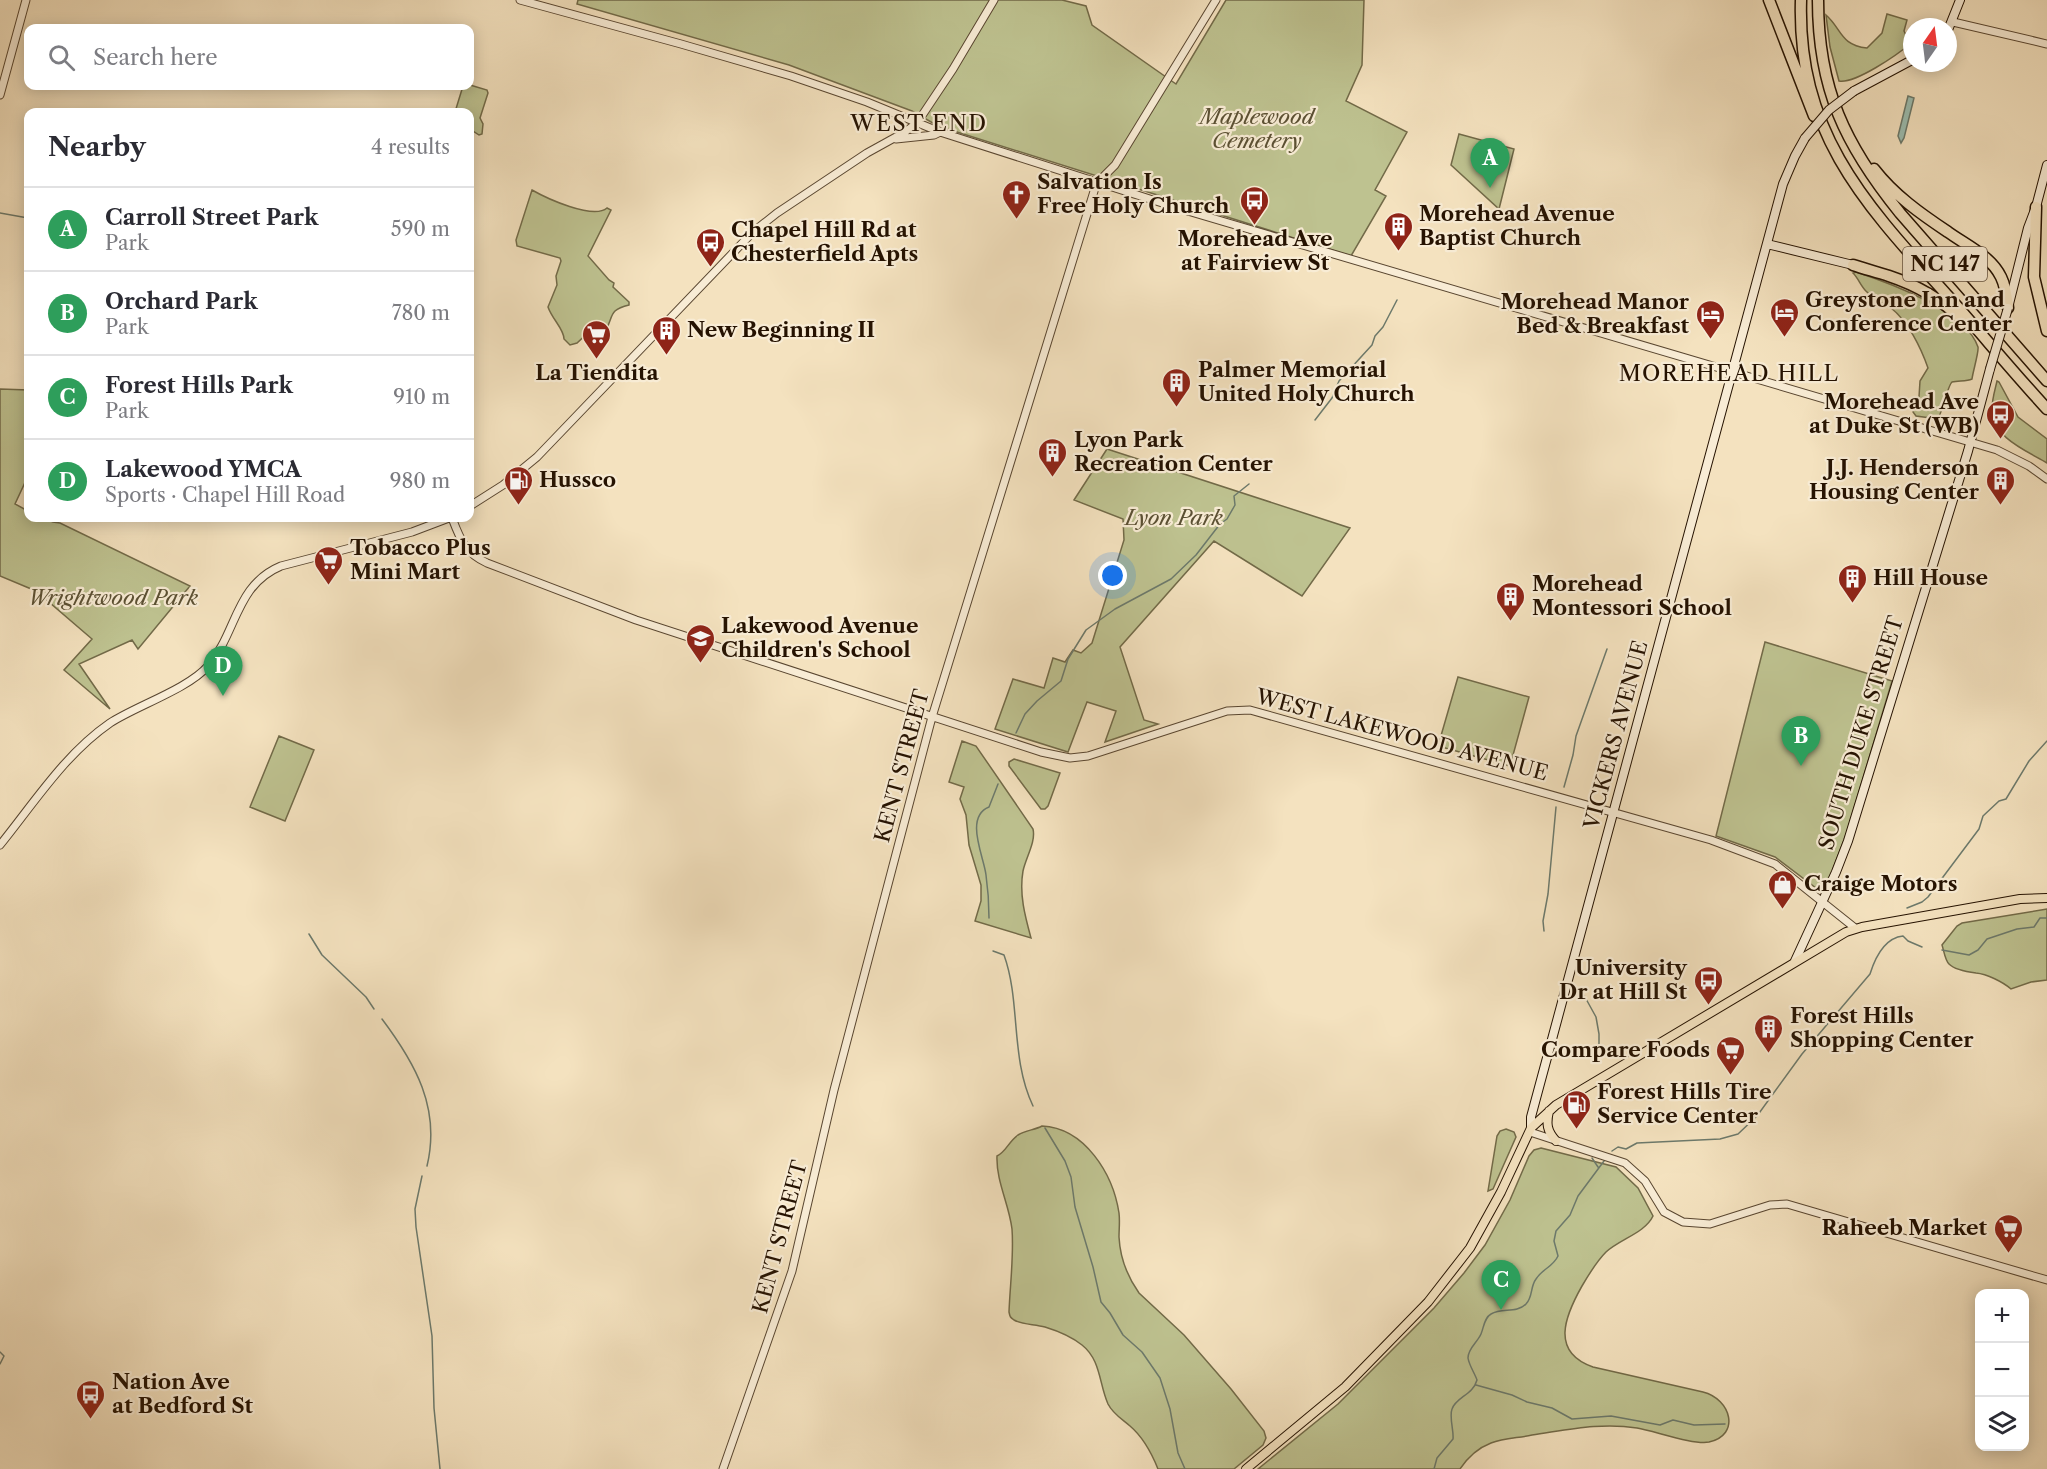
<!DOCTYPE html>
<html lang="en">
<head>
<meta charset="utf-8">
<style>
  body { margin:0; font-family:"Libre Caslon Text",serif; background:#f7f7f7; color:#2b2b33 }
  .controls { position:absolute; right:18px; bottom:18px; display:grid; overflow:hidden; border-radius:12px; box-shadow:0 3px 15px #0003 }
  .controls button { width:54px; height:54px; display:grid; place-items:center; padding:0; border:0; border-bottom:2px solid #e1e1e2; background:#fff; color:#2b2b33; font:30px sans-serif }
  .compass { position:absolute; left:1903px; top:18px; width:54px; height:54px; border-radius:50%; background:#fff; box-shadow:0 3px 15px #0003; rotate:14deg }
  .you { position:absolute; left:1113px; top:576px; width:21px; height:21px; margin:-15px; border:4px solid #fff; border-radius:50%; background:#1a73e8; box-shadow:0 0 0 9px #1a73e833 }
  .badge { display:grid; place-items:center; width:39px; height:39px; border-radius:50%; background:#8f2418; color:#fff; font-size:20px; font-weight:700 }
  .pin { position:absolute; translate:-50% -50px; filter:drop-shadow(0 2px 3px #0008) }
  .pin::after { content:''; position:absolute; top:32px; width:21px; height:18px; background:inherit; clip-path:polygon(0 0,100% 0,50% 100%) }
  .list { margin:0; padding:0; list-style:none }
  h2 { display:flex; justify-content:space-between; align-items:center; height:78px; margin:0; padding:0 24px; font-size:26px }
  h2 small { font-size:20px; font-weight:400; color:#7c7c81 }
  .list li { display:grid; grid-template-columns:39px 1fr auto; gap:18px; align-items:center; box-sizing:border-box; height:84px; padding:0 24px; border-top:2px solid #e1e1e2 }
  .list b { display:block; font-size:22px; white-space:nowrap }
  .list p { margin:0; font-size:20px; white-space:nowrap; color:#7c7c81 }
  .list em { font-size:20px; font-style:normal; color:#7c7c81 }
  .icon { flex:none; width:33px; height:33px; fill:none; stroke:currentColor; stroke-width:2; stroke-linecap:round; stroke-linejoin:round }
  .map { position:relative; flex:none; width:2047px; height:1469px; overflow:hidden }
  .search { position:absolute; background:#fff; box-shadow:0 3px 15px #0003; left:24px; top:24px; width:450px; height:66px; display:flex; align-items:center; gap:15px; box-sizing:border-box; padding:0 21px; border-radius:12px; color:#7c7c81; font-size:22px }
  .panel { position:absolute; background:#fff; box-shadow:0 3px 15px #0003; left:24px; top:108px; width:450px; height:414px; border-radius:12px }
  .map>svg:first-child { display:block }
</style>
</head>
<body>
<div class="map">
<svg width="2047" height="1469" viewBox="0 0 2047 1469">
  <rect width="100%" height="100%" fill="#f4e2bf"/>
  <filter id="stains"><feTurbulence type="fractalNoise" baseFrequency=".00333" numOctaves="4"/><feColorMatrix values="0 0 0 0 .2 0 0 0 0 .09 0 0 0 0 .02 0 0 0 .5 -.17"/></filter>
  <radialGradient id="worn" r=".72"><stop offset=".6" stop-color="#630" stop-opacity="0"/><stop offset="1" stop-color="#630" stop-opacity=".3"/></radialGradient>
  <path fill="#bec290" stroke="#726a48" stroke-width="1.5" d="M578,0h484l24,6 6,19 84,59 50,-84h138l-2,65 -16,36 61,31 -32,58 11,6 -35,60 -413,-130 -26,-15 -123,-46 -212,-61z
    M1887,14l20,6 -3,11 6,13c-13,11 -55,40 -71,37l-9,-34 -4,-32c16,14 14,30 41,33l15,-15z
    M470,85l17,5 1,3 -8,25 3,6 -1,10 -3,1 -9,-6v-17h-15l8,-26z
    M1459,134l55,15 -15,60 -48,-44z
    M532,190c14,8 61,30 75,18l4,2 -23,46 21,24 5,3 -1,4 16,15v3c-21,5 -15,11 -24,27l-13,-3 -15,14 -7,2 -6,-6c0,-10 -12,-20 -16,-32l9,-22 -1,-9 5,-15 -1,-3 -43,-12 -1,-6z
    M1856,272c34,11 110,39 122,75 1,5 -5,24 -6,32 -6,3 -14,1 -20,3 -4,3 -10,30 -14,37l-22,-3 -3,-4 6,-15 1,-16 8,-13c-7,-20 -20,-47 -37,-60 -8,-6 -18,-9 -24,-16 -6,-5 -8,-13 -14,-19z
    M1997,381l2,1 19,35 29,22v24c-20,-12 -56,-26 -55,-54 0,-10 3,-19 5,-28z
    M0,389l28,1v86l-13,28 13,7v7h15l10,4 7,1 130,63 -52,63 -6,-9 -53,24 31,45 -46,-39 28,-31 -56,-48 -36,-15z
    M1107,449l243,79 -48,68 -88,-55 -94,106 24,73 14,4 -53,18 11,-31 -29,-9 -19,50 -73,-23 18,-50 31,9 9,-30 12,4 8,-12 8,3 11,-10 32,-103 -1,-21 -49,-19z
    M1765,642l127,39 -45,151 -19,50 -8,9 -45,-34 -59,-21z
    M1458,677l71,20 -19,69 -72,-20z
    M279,736l35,14 -29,71 -35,-14z
    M962,741l14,5 57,83c3,13 -7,28 -10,42 -4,23 2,45 8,67l-56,-17 6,-20v-16l-12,-40 -3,-30 -6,-16 4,-12 -15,-5z
    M1014,759l46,14 -12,33 -3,3h-4l-32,-43v-4z
    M2047,909v71l-16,2 -20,7c-8,-7 -24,-15 -35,-16 -8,-1 -21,-3 -27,-9 -4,-4 -5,-13 -7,-19l15,-19 5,-3z
    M1042,1126c43,2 71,48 77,87 1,8 0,16 0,24 1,20 8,39 20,56l45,42 47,54 33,42 2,7 -3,7 -29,24h-76c-6,-15 -15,-32 -28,-43 -8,-7 -17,-12 -22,-22 -9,-20 -7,-44 -26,-59 -10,-8 -24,-14 -37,-18 -10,-3 -23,-2 -31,-7 -4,-3 -4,-3 -5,-8 1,-27 5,-56 3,-83 -3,-25 -16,-48 -15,-73 9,-4 12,-15 21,-21 8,-5 17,-5 24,-9z
    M1506,1129l8,3 2,5 -23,52 -5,2 9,-55 3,-5z
    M1541,1148l75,19 22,21 15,28c-8,17 -33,23 -47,36 -10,10 -17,22 -24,34 -17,30 -32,66 11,81l110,25c28,7 38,43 6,50 -16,3 -54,-11 -72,-14 -36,-6 -70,2 -105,7 -13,3 -28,3 -41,8 -13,5 -23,14 -31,26h-202l80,-65 96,-96 30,-35 21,-28 25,-45 19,-44 5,-6z"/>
  <path fill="#9cbeb1" stroke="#6c796b" stroke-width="1.5" d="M1908,96l6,2 -10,40 -3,5 -3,-7z"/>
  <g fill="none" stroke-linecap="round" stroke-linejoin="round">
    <path stroke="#6c796b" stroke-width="1.5" d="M0,213l28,5
      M1315,420l17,-22 7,-17 33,-36 3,-9 8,-9 14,-27
      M1016,733l9,-19 12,-13 24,-20 7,-22 18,-29 29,-21 56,-30 25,-24 24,-31 7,-5 8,-14 -1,-9 15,-12
      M1564,787l9,-32 3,-19 31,-87
      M1907,908l15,-6 6,-5 51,-68 4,-13 16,-15 7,-2 23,-38 18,-20
      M989,918c0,-14 -1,-29 -3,-43 -2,-18 -22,-58 3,-68l9,-23
      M1544,931l-1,-10 5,-27 8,-87
      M309,934l13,21 44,42 8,12
      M1942,950l27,5 9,-5 9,-11 30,-10 17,-2 6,-9h7
      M993,951l11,4c17,47 6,103 29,151
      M1580,988l16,29 3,17v24
      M382,1019c33,44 59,89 45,147
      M1045,1128l20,33 6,16 4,30 18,60 8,35 9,11 13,22 19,17 18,26 10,31 8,44 7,16
      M1612,1151l6,-4 8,2 11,-6 83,-4 18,-5 19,-18 45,-62 68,-80c5,-16 14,-36 33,-38l5,5 14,6
      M1592,1158l6,9
      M422,1176l-7,33 1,18 16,109 2,72 6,61
      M0,1352l4,4 -4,8
      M1476,1385l36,10 15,7 25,6 20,11 39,-3 49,9 13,-5 21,5 31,-1
      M1434,1469l3,-11 16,-19c1,-8 -4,-22 -1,-30 4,-12 21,-14 25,-29 -2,-6 -8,-15 -9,-22 0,-10 9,-15 13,-24 3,-7 3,-16 10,-20 11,-7 25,0 35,-10 7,-7 4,-17 10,-25 6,-10 17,-12 22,-23l-4,-15 2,-10 14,-16 8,-19 26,-35"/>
    <defs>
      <path id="tertiary" d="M520,0l161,44 110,32 76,26 73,30 241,77 816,241 32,16 18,13
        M1953,22l94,22
        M0,95l26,-95
        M896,139l38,-4 6,-3
        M470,506l33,-21 34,-28 216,-225 24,-19 90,-60 38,-21 12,-9 36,-54 41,-69
        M452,518c8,21 13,35 35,45l149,57 405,132 29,6 18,-2 139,-45 23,-1 461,130 64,24 80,64
        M0,845c34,-42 65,-91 110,-122 26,-17 78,-34 98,-57 29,-33 27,-81 73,-100l131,-34 37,-14
        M1530,1132l95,31 20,18 19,31 19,10 27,2 60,-19 17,-1 260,76
        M723,1469l69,-198 42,-181 98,-373 163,-529 2,-5 18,-18 101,-165"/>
      <path id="secondary" d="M1948,30l12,-30
        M1854,91l58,-31
        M1767,244l86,21
        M2009,304l19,-76 8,-21 11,-42
        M1795,961l41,-89 12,-31 120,-390 22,-82
        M1531,1128v-11l252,-933 12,-28 10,-18"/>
      <path id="primary" d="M1549,1111c-3,13 -2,20 7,30
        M1246,1469l99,-82 83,-85 42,-54 31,-56 30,-64 25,-23 290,-173 16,-5 158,-28 27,-1"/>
      <path id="motorway" d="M1769,0l45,116
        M1801,0c-4,133 64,204 147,296 33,37 65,76 99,113
        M1818,0c0,89 27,145 82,213l147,168
        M1874,169c20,26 47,45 74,63 18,13 43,24 53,45 5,10 6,21 7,31
        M2036,207l-2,70 13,54
        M1853,265c12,4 24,7 36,11 27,9 52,23 72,43"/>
    </defs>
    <use href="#tertiary" stroke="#594630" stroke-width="9"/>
    <use href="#secondary" stroke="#251201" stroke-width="10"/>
    <use href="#primary" stroke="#251201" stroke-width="10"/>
    <use href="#motorway" stroke="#251201" stroke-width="13"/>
    <use href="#tertiary" stroke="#f8ecd5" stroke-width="7"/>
    <use href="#secondary" stroke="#f8ecd5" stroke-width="8"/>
    <use href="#primary" stroke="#f4e2bf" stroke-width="8"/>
    <use href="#motorway" stroke="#f4e2bf" stroke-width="10"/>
    <defs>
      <path id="secondary-bridge" d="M1805,138l24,-28 25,-19
        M1990,369l18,-61"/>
    </defs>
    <use href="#secondary-bridge" stroke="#251201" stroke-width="10" stroke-linecap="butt"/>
    <use href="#secondary-bridge" stroke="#f8ecd5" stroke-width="8"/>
  </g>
  <defs>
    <symbol id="church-pin" viewBox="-11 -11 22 30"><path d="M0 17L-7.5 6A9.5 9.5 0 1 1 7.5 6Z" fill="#8f2418" stroke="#f8ecd5"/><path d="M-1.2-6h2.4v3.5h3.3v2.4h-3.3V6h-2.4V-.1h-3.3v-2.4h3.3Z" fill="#fff"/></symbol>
    <symbol id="bus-pin" viewBox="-11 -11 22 30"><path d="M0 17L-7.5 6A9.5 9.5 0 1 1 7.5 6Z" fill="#8f2418" stroke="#f8ecd5"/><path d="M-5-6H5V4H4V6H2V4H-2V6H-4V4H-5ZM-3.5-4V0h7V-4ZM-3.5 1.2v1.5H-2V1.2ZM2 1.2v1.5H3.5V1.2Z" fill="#fff"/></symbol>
    <symbol id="building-pin" viewBox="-11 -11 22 30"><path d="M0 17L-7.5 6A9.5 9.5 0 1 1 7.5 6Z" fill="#8f2418" stroke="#f8ecd5"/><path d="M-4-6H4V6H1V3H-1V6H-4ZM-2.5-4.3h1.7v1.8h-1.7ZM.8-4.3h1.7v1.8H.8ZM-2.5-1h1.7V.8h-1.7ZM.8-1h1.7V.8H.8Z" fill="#fff"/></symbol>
    <symbol id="hotel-pin" viewBox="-11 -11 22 30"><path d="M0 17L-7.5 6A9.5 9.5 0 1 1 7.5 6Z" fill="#8f2418" stroke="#f8ecd5"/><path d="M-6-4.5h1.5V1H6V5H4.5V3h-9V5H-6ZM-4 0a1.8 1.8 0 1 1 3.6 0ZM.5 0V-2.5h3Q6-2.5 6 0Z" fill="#fff"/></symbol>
    <symbol id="supermarket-pin" viewBox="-11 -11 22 30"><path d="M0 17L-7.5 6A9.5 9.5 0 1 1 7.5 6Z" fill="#8f2418" stroke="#f8ecd5"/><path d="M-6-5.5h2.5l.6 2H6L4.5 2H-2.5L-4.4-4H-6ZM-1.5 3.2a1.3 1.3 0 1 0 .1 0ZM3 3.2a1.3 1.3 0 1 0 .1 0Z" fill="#fff"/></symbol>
    <symbol id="fuel-pin" viewBox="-11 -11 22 30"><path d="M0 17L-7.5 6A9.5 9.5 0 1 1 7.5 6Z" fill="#8f2418" stroke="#f8ecd5"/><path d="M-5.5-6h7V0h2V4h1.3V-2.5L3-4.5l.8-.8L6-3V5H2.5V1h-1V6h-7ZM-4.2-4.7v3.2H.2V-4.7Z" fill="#fff"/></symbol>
    <symbol id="school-pin" viewBox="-11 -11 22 30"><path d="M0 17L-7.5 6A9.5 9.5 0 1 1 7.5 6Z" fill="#8f2418" stroke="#f8ecd5"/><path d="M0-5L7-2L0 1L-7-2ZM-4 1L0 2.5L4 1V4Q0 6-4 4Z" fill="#fff"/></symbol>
    <symbol id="shop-pin" viewBox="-11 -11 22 30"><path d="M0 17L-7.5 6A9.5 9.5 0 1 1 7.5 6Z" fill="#8f2418" stroke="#f8ecd5"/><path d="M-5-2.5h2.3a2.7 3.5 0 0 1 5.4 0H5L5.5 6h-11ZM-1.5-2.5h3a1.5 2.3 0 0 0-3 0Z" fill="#fff"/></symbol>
  </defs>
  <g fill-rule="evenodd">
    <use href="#church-pin" x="1000" y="178" width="33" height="45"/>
    <use href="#bus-pin" x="1238" y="184" width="33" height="45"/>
    <use href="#building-pin" x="1382" y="210" width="33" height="45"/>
    <use href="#bus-pin" x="694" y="226" width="33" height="45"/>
    <use href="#hotel-pin" x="1768" y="296" width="33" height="45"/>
    <use href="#hotel-pin" x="1694" y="298" width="33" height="45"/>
    <use href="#building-pin" x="650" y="314" width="33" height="45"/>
    <use href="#supermarket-pin" x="580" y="318" width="33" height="45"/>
    <use href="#building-pin" x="1160" y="366" width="33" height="45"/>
    <use href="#bus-pin" x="1984" y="398" width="33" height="45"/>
    <use href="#building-pin" x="1036" y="436" width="33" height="45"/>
    <use href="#fuel-pin" x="502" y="464" width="33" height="45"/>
    <use href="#building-pin" x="1984" y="464" width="33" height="45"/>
    <use href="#supermarket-pin" x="312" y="544" width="33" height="45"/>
    <use href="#building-pin" x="1836" y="562" width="33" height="45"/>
    <use href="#building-pin" x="1494" y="580" width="33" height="45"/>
    <use href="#school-pin" x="684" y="622" width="33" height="45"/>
    <use href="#shop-pin" x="1766" y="868" width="33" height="45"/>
    <use href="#bus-pin" x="1692" y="964" width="33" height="45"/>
    <use href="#building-pin" x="1752" y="1012" width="33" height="45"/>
    <use href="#supermarket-pin" x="1714" y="1034" width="33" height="45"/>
    <use href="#fuel-pin" x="1560" y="1088" width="33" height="45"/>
    <use href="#supermarket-pin" x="1992" y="1212" width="33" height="45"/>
    <use href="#bus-pin" x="74" y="1378" width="33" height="45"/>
  </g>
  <g text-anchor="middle" stroke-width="4.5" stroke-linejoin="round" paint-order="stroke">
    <rect fill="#f8ecd5" stroke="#645341" stroke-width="1.5" x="1903" y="247" width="84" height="34" rx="4.5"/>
    <g font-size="20" font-weight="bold" fill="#251201">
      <text x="1945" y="271">NC 147</text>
    </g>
    <g font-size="21" font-style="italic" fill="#5b5033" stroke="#f8ecd5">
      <text x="1257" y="124">Maplewood<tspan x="1257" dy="24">Cemetery</tspan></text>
      <text x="1174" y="525">Lyon Park</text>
      <text x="113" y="605">Wrightwood Park</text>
    </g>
    <g font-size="21" font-weight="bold" fill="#251201" stroke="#f8ecd5" text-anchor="start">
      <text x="1037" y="189">Salvation Is<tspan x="1037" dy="24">Free Holy Church</tspan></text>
      <text x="1419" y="221">Morehead Avenue<tspan x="1419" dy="24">Baptist Church</tspan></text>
      <text x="731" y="237">Chapel Hill Rd at<tspan x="731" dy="24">Chesterfield Apts</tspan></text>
      <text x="1255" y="246" text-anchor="middle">Morehead Ave<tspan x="1255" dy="24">at Fairview St</tspan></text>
      <text x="1805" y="307">Greystone Inn and<tspan x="1805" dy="24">Conference Center</tspan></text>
      <text x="1689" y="309" text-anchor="end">Morehead Manor<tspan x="1689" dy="24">Bed &amp; Breakfast</tspan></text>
      <text x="687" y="337">New Beginning II</text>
      <text x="1198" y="377">Palmer Memorial<tspan x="1198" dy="24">United Holy Church</tspan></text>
      <text x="597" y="380" text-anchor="middle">La Tiendita</text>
      <text x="1979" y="409" text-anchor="end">Morehead Ave<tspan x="1979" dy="24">at Duke St (WB)</tspan></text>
      <text x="1074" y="447">Lyon Park<tspan x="1074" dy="24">Recreation Center</tspan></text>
      <text x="1979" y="475" text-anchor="end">J.J. Henderson<tspan x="1979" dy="24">Housing Center</tspan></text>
      <text x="539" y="487">Hussco</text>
      <text x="350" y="555">Tobacco Plus<tspan x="350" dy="24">Mini Mart</tspan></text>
      <text x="1873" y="585">Hill House</text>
      <text x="1532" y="591">Morehead<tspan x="1532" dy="24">Montessori School</tspan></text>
      <text x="721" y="633">Lakewood Avenue<tspan x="721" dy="24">Children's School</tspan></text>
      <text x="1804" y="891">Craige Motors</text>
      <text x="1687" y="975" text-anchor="end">University<tspan x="1687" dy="24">Dr at Hill St</tspan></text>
      <text x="1790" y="1023">Forest Hills<tspan x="1790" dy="24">Shopping Center</tspan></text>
      <text x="1710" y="1057" text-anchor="end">Compare Foods</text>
      <text x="1597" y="1099">Forest Hills Tire<tspan x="1597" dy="24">Service Center</tspan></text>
      <text x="1987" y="1235" text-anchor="end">Raheeb Market</text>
      <text x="112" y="1389">Nation Ave<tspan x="112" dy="24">at Bedford St</tspan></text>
    </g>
    <g font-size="21" fill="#251201" stroke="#f8ecd5">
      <text transform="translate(1861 733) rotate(-73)" y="7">SOUTH DUKE STREET</text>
      <text transform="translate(1402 735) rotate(15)" y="7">WEST LAKEWOOD AVENUE</text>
      <text transform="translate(1616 735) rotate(-75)" y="7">VICKERS AVENUE</text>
      <text transform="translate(902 766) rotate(-75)" y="7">KENT STREET</text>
      <text transform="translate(780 1237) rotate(-75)" y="7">KENT STREET</text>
    </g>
    <g font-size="22" letter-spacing="1.5" fill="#251201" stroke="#f8ecd5">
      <text x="919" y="131">WEST END</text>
      <text x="1729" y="381">MOREHEAD HILL</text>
    </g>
  </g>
  <rect width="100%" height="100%" filter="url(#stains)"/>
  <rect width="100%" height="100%" fill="url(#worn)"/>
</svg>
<div class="controls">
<button>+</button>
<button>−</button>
<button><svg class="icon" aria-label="layers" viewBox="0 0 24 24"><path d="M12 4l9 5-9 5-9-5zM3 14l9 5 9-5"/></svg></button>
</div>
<svg class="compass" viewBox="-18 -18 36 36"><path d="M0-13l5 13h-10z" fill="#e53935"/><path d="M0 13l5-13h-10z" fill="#7c7c81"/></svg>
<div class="you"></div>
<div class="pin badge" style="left:1490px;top:188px;background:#2e9e5b">A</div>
<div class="pin badge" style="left:1801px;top:766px;background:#2e9e5b">B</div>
<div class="pin badge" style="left:1501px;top:1310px;background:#2e9e5b">C</div>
<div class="pin badge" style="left:223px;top:696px;background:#2e9e5b">D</div>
<div class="search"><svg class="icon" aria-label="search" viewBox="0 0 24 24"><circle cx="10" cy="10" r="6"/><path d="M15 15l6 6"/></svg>Search here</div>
<section class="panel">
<h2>Nearby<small>4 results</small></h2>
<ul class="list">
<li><span class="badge" style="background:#2e9e5b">A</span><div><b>Carroll Street Park</b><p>Park</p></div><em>590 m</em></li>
<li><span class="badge" style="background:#2e9e5b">B</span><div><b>Orchard Park</b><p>Park</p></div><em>780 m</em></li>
<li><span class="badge" style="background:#2e9e5b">C</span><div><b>Forest Hills Park</b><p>Park</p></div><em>910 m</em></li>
<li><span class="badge" style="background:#2e9e5b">D</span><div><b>Lakewood YMCA</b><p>Sports · Chapel Hill Road</p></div><em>980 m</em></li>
</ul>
</section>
</div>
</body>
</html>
